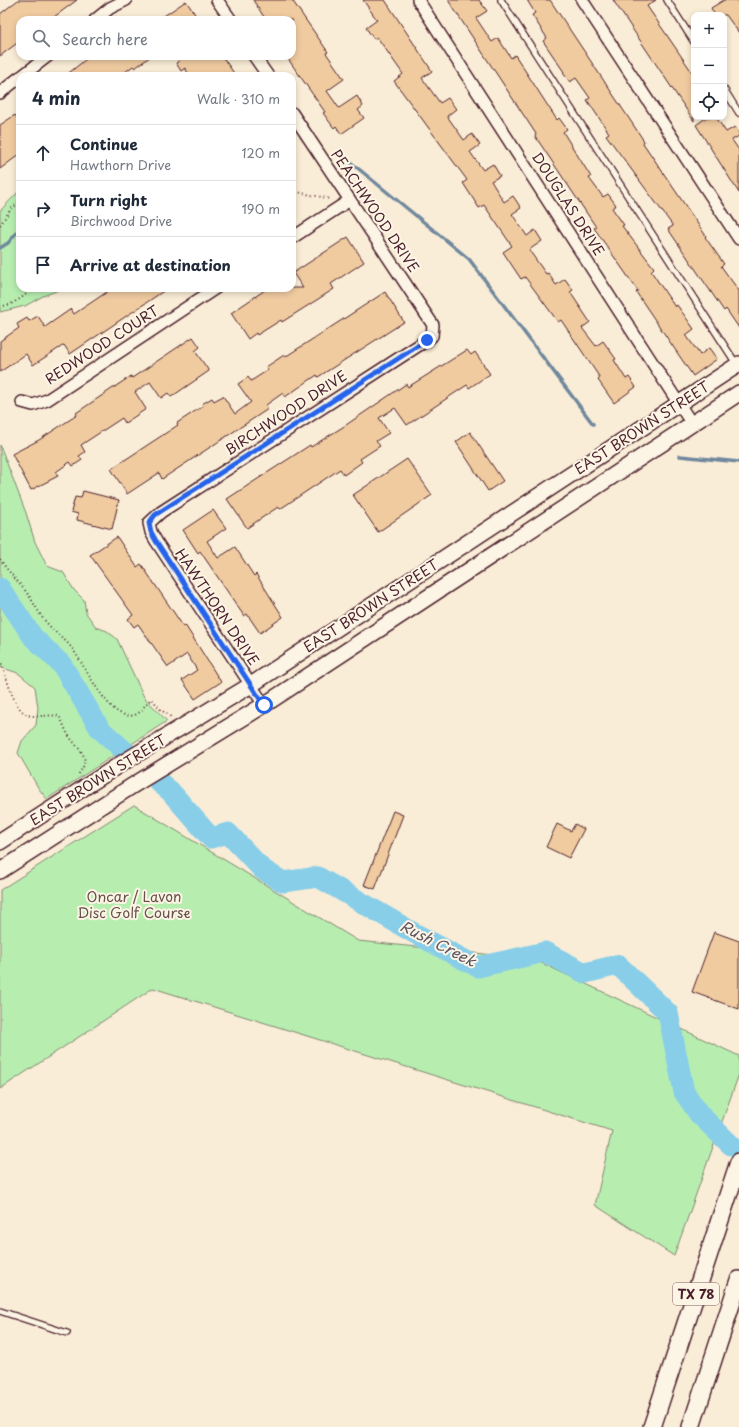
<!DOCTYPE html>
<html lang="en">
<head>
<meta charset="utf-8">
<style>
  body { margin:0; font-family:"Playpen Sans",sans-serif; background:#f6f6f7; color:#1f2937 }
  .controls { position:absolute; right:12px; top:12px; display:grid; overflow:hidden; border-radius:8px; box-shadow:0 2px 6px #0003 }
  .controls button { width:36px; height:36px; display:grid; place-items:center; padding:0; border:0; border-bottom:1px solid #e0e1e3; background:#fff; color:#1f2937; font:20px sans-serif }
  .stop { position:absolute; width:12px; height:12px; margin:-9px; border:3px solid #2563eb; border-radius:50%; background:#fff }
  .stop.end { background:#2563eb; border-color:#fff; box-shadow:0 1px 4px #0008 }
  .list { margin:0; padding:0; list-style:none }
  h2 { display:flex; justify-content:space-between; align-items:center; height:52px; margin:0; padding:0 16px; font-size:17px }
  h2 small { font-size:13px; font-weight:400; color:#747a83 }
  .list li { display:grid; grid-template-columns:26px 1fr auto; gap:12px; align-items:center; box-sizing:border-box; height:56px; padding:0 16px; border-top:1px solid #e0e1e3 }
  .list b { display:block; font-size:15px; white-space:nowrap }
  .list p { margin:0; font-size:13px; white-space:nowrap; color:#747a83 }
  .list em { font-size:13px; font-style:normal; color:#747a83 }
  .icon { flex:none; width:22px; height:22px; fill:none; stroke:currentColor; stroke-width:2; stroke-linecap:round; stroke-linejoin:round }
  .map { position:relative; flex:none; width:739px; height:1427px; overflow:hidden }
  .search { position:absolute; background:#fff; box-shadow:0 2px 6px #0003; left:16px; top:16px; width:280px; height:44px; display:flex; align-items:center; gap:10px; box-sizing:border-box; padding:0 14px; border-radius:12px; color:#747a83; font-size:15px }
  .panel { position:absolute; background:#fff; box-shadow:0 2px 6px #0003; left:16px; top:72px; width:280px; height:220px; border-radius:12px }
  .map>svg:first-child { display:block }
</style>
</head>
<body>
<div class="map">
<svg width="739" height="1427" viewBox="0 0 739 1427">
  <rect width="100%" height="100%" fill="#faedd7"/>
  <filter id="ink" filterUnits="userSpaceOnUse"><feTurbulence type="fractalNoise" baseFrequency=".025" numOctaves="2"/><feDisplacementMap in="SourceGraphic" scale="8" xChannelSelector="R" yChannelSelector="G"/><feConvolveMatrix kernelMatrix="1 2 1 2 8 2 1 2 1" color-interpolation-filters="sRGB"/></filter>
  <g filter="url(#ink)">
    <path fill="#b7eeb0" stroke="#80866e" d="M20,190v98h44l-21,8 -18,10 -25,6v-101z
      M0,445l26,68 9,29 12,24 16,6 11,18 10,10 2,13 10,14 11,4 10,8 27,58 23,24 -120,78 -8,-10 -21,-36 4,-12 14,-16 2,-17 -3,-21 -17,-14 -18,-6z
      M134,805l224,136 175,18 206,97v18l-65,182 -79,-51 17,-74 -459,-143 -153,101v-199z"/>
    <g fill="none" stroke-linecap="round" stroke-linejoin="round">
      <path stroke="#6f889d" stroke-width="3.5" d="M349,161l120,98 124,165
        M0,248l8,-5 12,-15
        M680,456l59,6"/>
      <path stroke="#88cee9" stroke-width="21" d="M0,588l33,49 29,28 38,64 27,24
        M159,782l11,9 41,47 17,-5 34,36 21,13 35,-5 96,56 64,34 67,-15 40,21 33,-8 50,48 16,79 15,22 32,31"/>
    </g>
    <path fill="#f0cba0" stroke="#4a1f2b" d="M18,0h59l-27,20h-30v21l-20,15v-42z
      M253,0h39l36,52 -2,1 18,26 -17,12 12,17 18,-12 6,10 -5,4 6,8 -23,16 -5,-8 -2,2 -11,-15 2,-1 -39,-56h6v-36h-26z
      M363,0h22l47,71 -10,7 18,25 8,-5 8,11 -9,7 17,24 8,-6 8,11 -10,7 13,18 10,-6 7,12 -9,5 13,21 9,-6 8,12 -9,6 15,22 8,-6 7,11 -13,9 17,24 2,-1 8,12 9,-6 8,11 -3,2 20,30 -8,6 14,18 7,-5 13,18 -2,1 12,19 3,-2 7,10 -22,16 -16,-23 2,-2 -39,-58 -3,2 -33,-45 -4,2 -18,-27 9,-6 -28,-41 -5,3 -16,-25 4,-3 -73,-99 9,-7 -26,-37 -3,2 -8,-11 11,-8z
      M448,0h31l8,11 -11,7 16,24 6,-4 13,20 4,-3 42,65 2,-2 8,11 -4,3 28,45 -2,1 14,19 5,-3 8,11 -4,3 12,17 -2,1 32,42 -3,3 24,36 2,-2 17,24 -8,6 14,20 9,-7 8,11 -24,17 -57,-84 2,-1 -44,-63 2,-1 -61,-91 1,-2z
      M527,0h23l94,141 -1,2 63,93 -1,1 19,27 -3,2 18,25v37l-13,-19 -2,2 -56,-82 5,-3 -67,-91 3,-2 -22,-33 3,-2 -14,-20 -6,4 -7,-9 1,-1 -21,-31 4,-3 -15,-23 3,-2z
      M613,0h43l-9,6 47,69v46z
      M724,0h15v33l-13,-18h-11l-4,-7z
      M186,1l13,19h-41z
      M90,56h61l-16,12 -2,-2 -13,10h-55z
      M177,56h45l14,20h-46l-5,-8 -4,3 -5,-8 4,-3z
      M15,115l5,7v32l-20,15v-44z
      M707,117h9l10,15 9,-5 4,6v3l-7,4 7,10v43l-43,-68z
      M348,237l16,25 -33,22 3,5 -52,33 -1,-2 -24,15 -1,-2 -8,6 -17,-26 37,-25h35l-10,-15z
      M113,288h55l-98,66 -6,-9 -31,20 -7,-11 -26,18v-31l19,-13 -2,-4 10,-6 2,3 9,-5 7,11 26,-18 3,5z
      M385,292l19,30 -86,55 -1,-2 -32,22 -2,-4 -17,12 2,4 -106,70 -3,-6 -32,21 -16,-25 67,-44 -1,-2 26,-17 -1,-2 10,-6 2,3 9,-5 12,18 16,-12 -13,-18 10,-7 3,4 17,-11 -2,-3 18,-12 1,2z
      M193,337l7,10 -5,4 14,20 -38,26 -3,-4 -7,5 -11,-16 -15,10 11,17 -21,14 -3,-5 -41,27 4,7 -6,4 3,4 -9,6 -3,-4 -14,10 2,4 -27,14 -19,-36 27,-14 38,-25 -1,-2 55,-37 1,2z
      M467,350l4,5 4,-3 15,22 -21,14 -2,-3 -60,40 -12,-17 -16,10 10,15 -13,8 4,5 -20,13 2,3 -18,13 -4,-6 -60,40 -2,-2 -31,21 -20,-29 83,-54 1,2 35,-22 60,-41 2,3z
      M470,432l33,49 -15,10 -32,-49z
      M407,459l25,36 -54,37 -25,-37z
      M83,491l36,9 -7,29 -35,-9 1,-6 -7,-2 4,-15 6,1z
      M213,510l13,18 -19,13 11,17 17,-11 19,29 2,-2 27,43 -23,16 -13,-19 -3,2 -44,-65 -2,2 -15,-23z
      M117,537l20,30 4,-3 42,62 2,-1 36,57 -26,17 -13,-19 15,-10 -10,-16 -19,13 -30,-43 -4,3 -6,-8 5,-4 -43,-60z
      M393,811l10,4 -28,74 -11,-4z
      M557,824l14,7 4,-7 9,5 -15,29 -23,-11z
      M714,932l25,9v68l-47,-17z"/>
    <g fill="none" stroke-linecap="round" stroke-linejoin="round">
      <defs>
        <path id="lane" d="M501,0l236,365
          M667,0l27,42
          M724,89l15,24
          M0,1311l67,22"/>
        <path id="street" d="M217,0l14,20
          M418,0l274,424
          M582,0l157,239
          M95,20l15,-12 16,-8
          M254,56l14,20
          M22,76l26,-20
          M0,93l20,-16
          M292,238l58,-38
          M22,402l11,3 14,-5 169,-112
          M264,705l-108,-164 -5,-9 -2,-9 12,-11 266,-172 5,-4 1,-11 -141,-212"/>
        <path id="secondary" d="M0,842l119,-77 132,-80 488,-321
          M0,871l132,-85 132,-81 475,-312"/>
        <path id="primary" d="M652,1427l87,-265
          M691,1427l48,-147"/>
      </defs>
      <use href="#lane" stroke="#4a1f2b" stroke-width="8"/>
      <use href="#street" stroke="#4a1f2b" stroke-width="14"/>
      <use href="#secondary" stroke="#4a1f2b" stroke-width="18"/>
      <use href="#primary" stroke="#4a1f2b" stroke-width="20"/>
      <path stroke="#4a1f2b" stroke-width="2" stroke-dasharray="1 3" stroke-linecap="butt" d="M292,191l39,8
        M0,225l11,-16 9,-7
        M0,306c10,1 26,-10 32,-18
        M0,559c8,13 18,22 27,34 7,9 12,22 20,30 7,9 17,15 24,24 12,15 34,64 54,68 17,4 17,-11 27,-16l9,11 10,7
        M0,660c6,13 13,50 28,55 10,3 20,-1 31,1 4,6 6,14 10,20 11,16 24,21 8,40"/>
      <use href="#lane" stroke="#fcf5e5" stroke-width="5.5"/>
      <use href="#street" stroke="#fcf5e5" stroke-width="11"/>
      <use href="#secondary" stroke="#fcf5e5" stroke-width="15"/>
      <use href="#primary" stroke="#fcf5e5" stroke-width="17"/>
    </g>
  </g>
  <g fill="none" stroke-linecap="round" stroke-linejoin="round" filter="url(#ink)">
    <path stroke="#2563eb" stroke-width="5" d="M264,705l-108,-164 -5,-9 -2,-9 6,-8 17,-11 255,-164"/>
  </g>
  <g text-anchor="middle" stroke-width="4" stroke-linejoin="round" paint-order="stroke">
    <rect fill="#fcf5e5" stroke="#7f5f63" stroke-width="1" x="673" y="1283" width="46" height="22" rx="3"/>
    <g font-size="13" font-weight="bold" fill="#4a1f2b">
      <text x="696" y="1299">TX 78</text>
    </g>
    <g font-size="14" fill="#4a1f2b" stroke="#fcf5e5">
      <text transform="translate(568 204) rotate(57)" y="5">DOUGLAS DRIVE</text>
      <text transform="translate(375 211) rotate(56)" y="5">PEACHWOOD DRIVE</text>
      <text transform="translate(102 345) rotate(-33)" y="5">REDWOOD COURT</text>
      <text transform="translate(286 413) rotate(-33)" y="5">BIRCHWOOD DRIVE</text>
      <text transform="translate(642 428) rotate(-33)" y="5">EAST BROWN STREET</text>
      <text transform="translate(371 606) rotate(-33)" y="5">EAST BROWN STREET</text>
      <text transform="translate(217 607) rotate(56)" y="5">HAWTHORN DRIVE</text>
      <text transform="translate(98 780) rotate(-32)" y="5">EAST BROWN STREET</text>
    </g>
    <g font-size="14" fill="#65534c" stroke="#fcf5e5">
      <text x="134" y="902">Oncar / Lavon<tspan x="134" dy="16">Disc Golf Course</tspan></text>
    </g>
    <g font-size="15" font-style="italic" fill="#5d5464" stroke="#fcf5e5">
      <text transform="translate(438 944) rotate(27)" y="5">Rush Creek</text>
    </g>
  </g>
</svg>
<div class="controls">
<button>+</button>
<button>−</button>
<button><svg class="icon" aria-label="locate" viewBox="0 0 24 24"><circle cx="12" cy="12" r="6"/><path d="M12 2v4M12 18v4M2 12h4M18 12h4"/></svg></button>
</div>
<div class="stop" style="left:264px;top:705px"></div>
<div class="stop end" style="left:427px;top:340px"></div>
<div class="search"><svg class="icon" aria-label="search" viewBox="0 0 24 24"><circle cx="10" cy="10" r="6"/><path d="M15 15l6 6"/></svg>Search here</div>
<section class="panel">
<h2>4 min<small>Walk · 310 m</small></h2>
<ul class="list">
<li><svg class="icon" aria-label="ahead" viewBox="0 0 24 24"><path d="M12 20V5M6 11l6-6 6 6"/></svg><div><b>Continue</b><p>Hawthorn Drive</p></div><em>120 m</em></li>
<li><svg class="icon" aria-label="right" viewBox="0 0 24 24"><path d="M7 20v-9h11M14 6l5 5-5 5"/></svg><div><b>Turn right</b><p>Birchwood Drive</p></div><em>190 m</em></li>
<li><svg class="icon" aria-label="arrive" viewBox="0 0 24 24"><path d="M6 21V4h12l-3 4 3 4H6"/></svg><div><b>Arrive at destination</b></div></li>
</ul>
</section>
</div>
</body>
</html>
